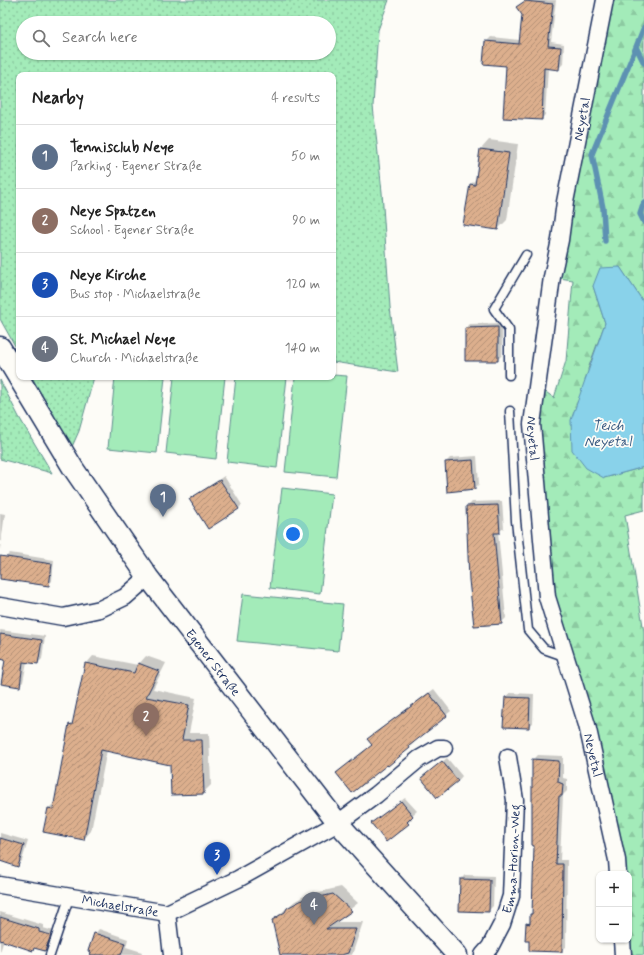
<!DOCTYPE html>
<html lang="en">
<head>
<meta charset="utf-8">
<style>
  body { margin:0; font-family:Mynerve,sans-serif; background:#f6f6f6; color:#222 }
  .controls { position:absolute; right:12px; bottom:12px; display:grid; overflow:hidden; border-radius:8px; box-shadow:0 1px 3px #0004 }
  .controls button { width:36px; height:36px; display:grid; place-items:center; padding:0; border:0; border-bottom:1px solid #e0e0e0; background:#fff; color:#222; font:20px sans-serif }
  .you { position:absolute; left:293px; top:534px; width:14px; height:14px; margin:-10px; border:3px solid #fff; border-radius:50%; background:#1a73e8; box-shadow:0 0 0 6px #1a73e833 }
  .badge { display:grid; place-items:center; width:26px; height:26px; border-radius:50%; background:#db2777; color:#fff; font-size:13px; font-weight:700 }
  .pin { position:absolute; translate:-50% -33px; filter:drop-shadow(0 1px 2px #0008) }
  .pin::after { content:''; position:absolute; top:21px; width:14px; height:12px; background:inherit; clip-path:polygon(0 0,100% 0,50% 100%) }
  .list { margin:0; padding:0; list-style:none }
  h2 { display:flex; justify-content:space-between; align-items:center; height:52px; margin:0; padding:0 16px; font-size:17px }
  h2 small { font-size:13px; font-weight:400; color:#767676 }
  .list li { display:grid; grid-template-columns:26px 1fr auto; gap:12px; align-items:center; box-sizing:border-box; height:64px; padding:0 16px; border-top:1px solid #e0e0e0 }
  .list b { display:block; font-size:15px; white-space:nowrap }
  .list p { margin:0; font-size:13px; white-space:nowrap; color:#767676 }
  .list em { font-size:13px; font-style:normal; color:#767676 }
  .icon { flex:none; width:22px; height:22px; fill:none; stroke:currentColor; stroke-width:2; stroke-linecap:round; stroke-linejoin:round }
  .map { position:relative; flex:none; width:644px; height:955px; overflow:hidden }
  .search { position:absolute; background:#fff; box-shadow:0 1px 3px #0004; left:16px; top:16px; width:320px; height:44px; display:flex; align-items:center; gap:10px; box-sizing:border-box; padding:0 14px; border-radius:22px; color:#767676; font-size:15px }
  .panel { position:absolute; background:#fff; box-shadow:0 1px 3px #0004; left:16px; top:72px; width:320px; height:308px; border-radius:8px }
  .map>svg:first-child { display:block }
</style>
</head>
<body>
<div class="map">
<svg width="644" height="955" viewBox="0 0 644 955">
  <defs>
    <pattern id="grass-dots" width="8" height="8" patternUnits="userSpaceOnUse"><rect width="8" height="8" fill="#a3ebb9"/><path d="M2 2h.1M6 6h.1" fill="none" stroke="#8ccaa1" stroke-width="1.8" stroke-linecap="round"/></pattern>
    <pattern id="forest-firs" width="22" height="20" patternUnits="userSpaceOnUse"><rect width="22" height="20" fill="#a3ebb9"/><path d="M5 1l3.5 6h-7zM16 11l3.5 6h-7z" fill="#8ccaa1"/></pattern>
    <pattern id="building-hatch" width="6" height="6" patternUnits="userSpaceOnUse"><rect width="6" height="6" fill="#dcaf8d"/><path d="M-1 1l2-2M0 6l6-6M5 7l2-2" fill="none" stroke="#b28f76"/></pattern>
  </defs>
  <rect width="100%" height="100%" fill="#fdfcf7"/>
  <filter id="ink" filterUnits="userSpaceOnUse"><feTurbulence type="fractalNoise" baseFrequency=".025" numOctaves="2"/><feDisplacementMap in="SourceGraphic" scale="8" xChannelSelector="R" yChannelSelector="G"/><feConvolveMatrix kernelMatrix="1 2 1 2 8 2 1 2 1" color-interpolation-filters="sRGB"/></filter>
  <g filter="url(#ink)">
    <path fill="url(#grass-dots)" stroke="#5f8d8c" fill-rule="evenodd" d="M0,0h389l-11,30 -5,76 9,86 8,115 8,65 -65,-10v-287h-314v278l-19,-34zM23,23h306v30h-306z
      M32,377h62l-15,54 -8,18z
      M0,380l19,37 33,56 -52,-14z"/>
    <path fill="url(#forest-firs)" stroke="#5f8d8c" d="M605,0h39v303l-24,-36 -27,19 12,37 -17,46 16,109 40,-11v43l-19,5 19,117v323h-21l6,-15v-66h-11l-71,-277 -15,-173 7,-37 15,11 12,-37 7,-81 -21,-3z"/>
    <path fill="#a3ebb9" stroke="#5f8d8c" d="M333,375l14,1 -11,101 -51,-5 10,-95h38z
      M115,377h50l-8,76 -49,-5z
      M174,377h51l-9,82 -50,-6z
      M236,377h51l-10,91 -50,-6z
      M282,488l50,6 -12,100 -50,-6z
      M243,594l100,10 -5,47 -101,-10z"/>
    <path fill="#89d2ea" stroke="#5d91b2" d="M620,267l24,36v164l-40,11 -18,-10 -14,-18 -1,-30 34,-97 -12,-37 7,-18z"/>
    <path fill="#0003" d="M526,0h30l-5,42 13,2 -1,20 -5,5 -10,-1 -3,47 -4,4 -34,-53 -21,-24 5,-5 29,3 3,-26 -6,-7z
      M489,140l29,4 -11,76 -9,9 -27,-45 6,-6 4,-29z
      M502,323v32l-5,5 -31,-32 4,-4z
      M477,456l2,28 -4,4 -29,-26 4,-4z
      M224,476l18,29 -4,4 -48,-10z
      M502,501l2,27 -6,4 8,86 -5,5 -34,-116 5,-5z
      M0,513l5,1 -5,36z
      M10,553l44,7 -2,21 -4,4 -45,-7 3,-21z
      M0,630l45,6 -3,23 -4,4 -11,-1 -4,20 -4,4 -13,-27 -6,-1z
      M93,656l45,9 8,-9 20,7 -13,26 43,9 -7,35h20l2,52 -8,8 -32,-29 -64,-14 -16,81 -7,8 -35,-31 6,-6 15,-77 4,-5 12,-56z
      M434,689l17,22 -38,31 1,1 -5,4 -67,22 31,-25v-10z
      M510,693l24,1 -1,29 -5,4 -22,-29z
      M538,755l25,1v22l4,1v12l-4,4 -3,65h7l-1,87 -5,4 -31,-11 -3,-16 4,-4v-6l2,-2 2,-67 -2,-85z
      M447,758l15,18 -4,5 -31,-7z
      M405,798l12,13 -7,6 2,2 -4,4 -31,-4z
      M0,833l28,8 -6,20 -5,5 -17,-6z
      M465,875l29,1 -1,30 -5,5 -27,-32z
      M341,887l17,16 -24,19h29l-11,33h-71l-8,-35 22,-19 19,-10 1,2z
      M0,912l43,13v3l11,3 -5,15 -4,4 -10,-3 -2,2 -29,-9 -4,12z
      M99,929l29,10 -2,8 16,5 -1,3h-50l4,-21z"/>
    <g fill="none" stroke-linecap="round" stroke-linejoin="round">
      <path stroke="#5d91b2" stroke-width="5.5" d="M644,27l-8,20 8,16
        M644,202l-4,12 4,8
        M605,241l-2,-33 -11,-54 44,-107"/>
    </g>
    <path fill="url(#building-hatch)" stroke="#1b2f5e" d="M525,1l28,3 -5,42 13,1 -2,23 -15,-2 -2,52 -39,-2 3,-52 -23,-2 2,-23 34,3 3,-29 -6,-8z
      M480,149l29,4 -11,77 -35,-5 7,-41 5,1z
      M498,327v34h-33v-33z
      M473,460l2,29 -28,3 -2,-30z
      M220,480l19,29 -31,20 -19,-30z
      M498,505l2,28h-6l8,91 -28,2 -5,-46 -3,-74z
      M0,556l52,8 -3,22 -49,-7z
      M0,634l42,6 -4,24 -15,-2 -3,25 -19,-3 4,-24 -5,-1z
      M85,663l49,10 4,-10 21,8 -13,26 43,8 -7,35h20l2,54 -33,1 -1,-30 -69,-15 -17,90 -41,-8 5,-24 5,1 16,-85 3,1z
      M429,693l18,23 -38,30 1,2 -22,18 -1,-1 -35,28 -16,-20 36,-28 -5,-6z
      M505,697l25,1 -1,30 -26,-1z
      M532,759l27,2 -1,21 5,2 -1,12h-3l-3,68h7l-1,88 -33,-1v-10h-4l1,-18 4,1v-10h2l2,-68 -2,-1z
      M442,761l16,20 -21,17 -16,-20z
      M401,801l12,15 -6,6 2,2 -23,18 -15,-19z
      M0,838l24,7 -6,22 -18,-6z
      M460,879l30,1 -1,32 -30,-1z
      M333,894l19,17 -26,18h30l-8,24 -7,2h-61l-8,-35 13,-8 2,-4 19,-10 1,2z
      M0,917l39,12v3l12,3 -6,16 -11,-3 -1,3 -33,-11z
      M94,933l31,10 -4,12h-31l1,-3 -3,-1z"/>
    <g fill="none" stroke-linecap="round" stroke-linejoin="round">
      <defs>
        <path id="service" d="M509,375v-45l-15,-21 32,-54
          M510,411l6,110 12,109 16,19 20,7
          M50,955l19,-57"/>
        <g id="minor">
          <path id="s1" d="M605,0l-40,202 -5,38 -8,37 -20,147 15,173 40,128 30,135 1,14"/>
          <path d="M0,606l63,11 37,-8 25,-12 23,-20"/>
          <path id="s2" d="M0,885l167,28 71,-34 100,-56 38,-28 43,-36 19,-11h6"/>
          <path d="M167,913l5,42"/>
          <path d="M622,940l1,15"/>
          <path id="s3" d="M483,955l7,-8 12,-23 9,-28 4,-96 -7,-43"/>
        </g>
        <g id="tertiary">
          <path id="s4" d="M0,347l73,121 75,109 190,246 119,132"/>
        </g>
      </defs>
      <use href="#service" stroke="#1b2f5e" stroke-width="11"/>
      <use href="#minor" stroke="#1b2f5e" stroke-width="19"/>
      <use href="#tertiary" stroke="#1b2f5e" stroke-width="23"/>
      <use href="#service" stroke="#fdfcf7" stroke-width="8"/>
      <use href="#minor" stroke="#fdfcf7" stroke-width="16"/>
      <use href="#tertiary" stroke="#fdfcf7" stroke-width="20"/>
    </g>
  </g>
  <g text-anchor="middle" stroke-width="3.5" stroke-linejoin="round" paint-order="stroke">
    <g font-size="13" fill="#1b2f5e" stroke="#fdfcf7">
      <text transform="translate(581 119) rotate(-79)" y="5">Neyetal</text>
      <text dy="5" stroke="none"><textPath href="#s1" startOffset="445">Neyetal</textPath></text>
      <text dy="5" stroke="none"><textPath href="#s4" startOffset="381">Egener Straße</textPath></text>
      <text dy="5" stroke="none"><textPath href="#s1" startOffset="769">Neyetal</textPath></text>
      <text dy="5" stroke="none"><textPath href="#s3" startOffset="103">Emma-Horion-Weg</textPath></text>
      <text dy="5" stroke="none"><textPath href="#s2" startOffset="122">Michaelstraße</textPath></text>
    </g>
    <g font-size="14" font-style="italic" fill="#365881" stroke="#fdfcf7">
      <text x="608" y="430">Teich<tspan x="608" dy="16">Neyetal</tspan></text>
    </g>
  </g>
</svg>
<div class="controls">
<button>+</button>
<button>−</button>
</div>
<div class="you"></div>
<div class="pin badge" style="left:163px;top:517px;background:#5c6f8a">1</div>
<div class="pin badge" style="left:146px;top:736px;background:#8d6e63">2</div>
<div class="pin badge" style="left:217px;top:875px;background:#1a4fb4">3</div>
<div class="pin badge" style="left:314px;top:925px;background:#6b7280">4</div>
<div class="search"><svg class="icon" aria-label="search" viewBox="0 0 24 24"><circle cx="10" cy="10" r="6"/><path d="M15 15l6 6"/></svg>Search here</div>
<section class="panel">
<h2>Nearby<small>4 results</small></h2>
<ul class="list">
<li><span class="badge" style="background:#5c6f8a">1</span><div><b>Tennisclub Neye</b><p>Parking · Egener Straße</p></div><em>50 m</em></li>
<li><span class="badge" style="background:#8d6e63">2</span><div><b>Neye Spatzen</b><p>School · Egener Straße</p></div><em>90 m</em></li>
<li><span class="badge" style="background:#1a4fb4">3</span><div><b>Neye Kirche</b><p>Bus stop · Michaelstraße</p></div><em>120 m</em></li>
<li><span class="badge" style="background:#6b7280">4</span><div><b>St. Michael Neye</b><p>Church · Michaelstraße</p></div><em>140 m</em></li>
</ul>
</section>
</div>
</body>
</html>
